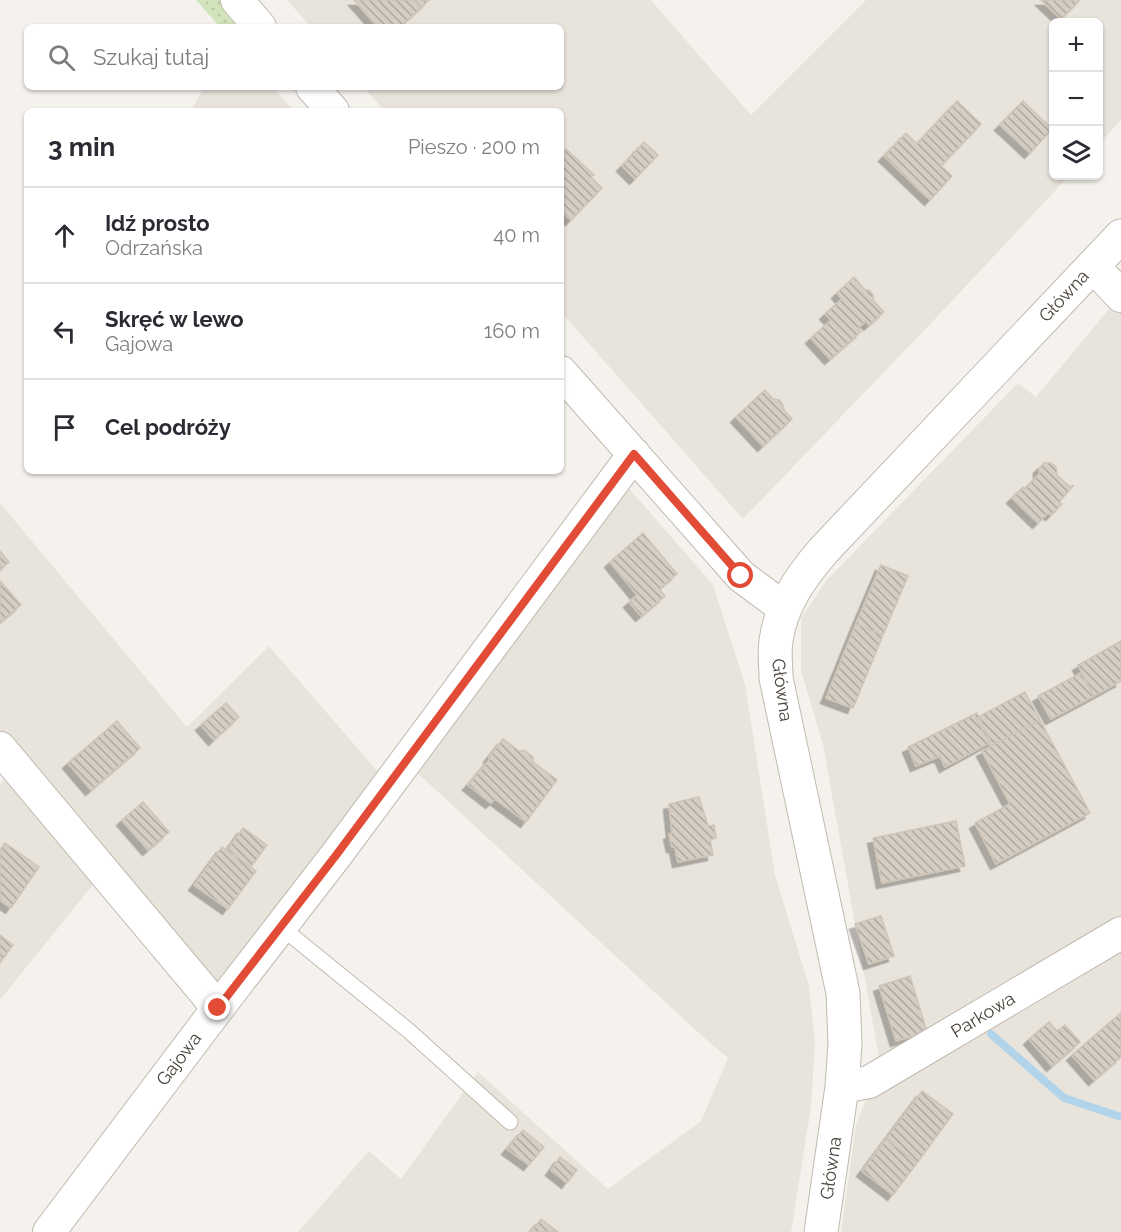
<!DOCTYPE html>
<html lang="pl">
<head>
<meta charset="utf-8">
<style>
  body { margin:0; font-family:Raleway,sans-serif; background:#f7f7f7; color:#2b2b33 }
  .controls { position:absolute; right:18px; top:18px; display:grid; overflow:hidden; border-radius:9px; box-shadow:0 2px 4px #0004 }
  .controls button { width:54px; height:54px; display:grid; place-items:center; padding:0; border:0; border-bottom:2px solid #e1e1e2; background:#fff; color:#2b2b33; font:30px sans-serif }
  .stop { position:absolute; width:18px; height:18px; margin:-14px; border:4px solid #e24c37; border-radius:50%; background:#fff }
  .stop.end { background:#e24c37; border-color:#fff; box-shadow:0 2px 6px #0008 }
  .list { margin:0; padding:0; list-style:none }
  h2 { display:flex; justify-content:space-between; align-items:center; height:78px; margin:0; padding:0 24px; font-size:26px }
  h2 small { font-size:20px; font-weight:400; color:#7c7c81 }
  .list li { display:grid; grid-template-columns:39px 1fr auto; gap:18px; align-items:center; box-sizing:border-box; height:96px; padding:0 24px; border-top:2px solid #e1e1e2 }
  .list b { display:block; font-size:22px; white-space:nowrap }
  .list p { margin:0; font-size:20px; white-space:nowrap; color:#7c7c81 }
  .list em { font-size:20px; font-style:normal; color:#7c7c81 }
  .icon { flex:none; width:33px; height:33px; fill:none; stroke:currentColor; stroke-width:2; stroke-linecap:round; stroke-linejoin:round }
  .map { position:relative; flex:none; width:1121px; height:1232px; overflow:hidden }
  .search { position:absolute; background:#fff; box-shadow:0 2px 4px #0004; left:24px; top:24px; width:540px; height:66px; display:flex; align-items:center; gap:15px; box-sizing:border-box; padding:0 21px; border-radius:9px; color:#7c7c81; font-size:22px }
  .panel { position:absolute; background:#fff; box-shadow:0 2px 4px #0004; left:24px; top:108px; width:540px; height:366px; border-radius:9px }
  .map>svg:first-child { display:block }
</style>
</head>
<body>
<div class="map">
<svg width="1121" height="1232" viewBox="0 0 1121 1232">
  <defs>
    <pattern id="grass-dots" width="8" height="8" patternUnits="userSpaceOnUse" patternTransform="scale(1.5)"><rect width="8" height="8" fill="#d2e4bb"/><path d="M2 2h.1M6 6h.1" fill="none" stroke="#b6c5a2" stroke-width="1.8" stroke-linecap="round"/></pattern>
    <pattern id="building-back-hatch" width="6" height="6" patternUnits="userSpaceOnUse" patternTransform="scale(1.5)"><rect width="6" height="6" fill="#d5cec4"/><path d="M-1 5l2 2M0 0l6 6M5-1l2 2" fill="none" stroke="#afa9a0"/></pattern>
    <filter id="shadow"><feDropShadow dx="-5.5" dy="5.5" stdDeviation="0" flood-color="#0004"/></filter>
  </defs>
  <rect width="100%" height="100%" fill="#f5f2ed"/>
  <path fill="#e8e4dc" d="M287,0h364l100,115 115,-115h255v120l-22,24 -1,-122h-44v154h15l-133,142 -193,201 -182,-207v-201h-176l-22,-24h198v-60h-250z
    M204,87h69l21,24h-103z
    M1121,302v930h-280l15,-107 24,-62 -57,-318 -22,-75v-52l26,-38 191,-197 18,14 77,-93z
    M627,486l86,99 32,99 30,191 34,111 6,55 -4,66 -20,125h-493l71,-81 32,28 77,-107 130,117 93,-68 27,-63 -26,-22 -291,-269z
    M0,503l187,224 82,-81 110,127 -164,227 -111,-129 -104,129v-216l16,-19 -16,-19z"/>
  <path fill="url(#grass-dots)" d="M196,0h28l23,27h-27z"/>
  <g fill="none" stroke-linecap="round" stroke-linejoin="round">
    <path stroke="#b1d4ea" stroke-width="8" d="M991,1034l73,64 57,19"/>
  </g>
  <path fill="url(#building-back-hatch)" stroke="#cfc5b7" stroke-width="1.5" filter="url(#shadow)" d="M354,0h60l7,8 -18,16 -1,3h-24z
    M414,0h15l-8,8z
    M1041,0h39l-19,19z
    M957,101l24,23 -40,42 11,10 -22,24 -46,-44 22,-23 11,11z
    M1023,101l29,28 -22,24 -30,-28z
    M644,142l14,13 -23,24 -13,-13z
    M566,149l28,26 -3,2 11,11 -31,32 -10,-9v-56z
    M854,277l11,13h4l4,5v5l11,12 -15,13 -3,-4 -8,7 3,4 -31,27 -19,-21 20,-18 -6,-6 17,-15 -5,-6z
    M765,390l8,9 6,1 4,5 1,5 8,9 -29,27 -27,-29z
    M1044,463h7l5,4 1,8 13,12 4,-2 -15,17 3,2 -11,11 -3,-2 -10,10 -26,-25 11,-11 2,2 14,-15v-6z
    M643,533l34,41 -18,15 6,7 -24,20 -12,-14 8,-7 -27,-33z
    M0,551l9,11 -9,8z
    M881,565l27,11 -25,59 -27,-11z
    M0,581l21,24 -21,17z
    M856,624l27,11 -30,73 -27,-10z
    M1121,641v40l-27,15 -16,-31z
    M1081,673l13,23 -43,23 -13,-23z
    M1025,692l15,28 -49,26 -15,-28z
    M226,703l13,14 -25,23 -13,-15z
    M977,713l14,29 -46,25 -5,-11 -24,10 -8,-19z
    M1040,720l50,93 -94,51 -21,-41 35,-19 -28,-53z
    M117,721l23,27 -49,42 -23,-27z
    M503,739l16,12 5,-1 9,7v5l24,18 -31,42 -31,-23 -4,4 -23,-18 22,-26 -1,-2z
    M699,797l9,29 6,-1 2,13 -6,2 3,15 -35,7 -3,-15h-3l-3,-13 3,-1 -3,-29z
    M143,802l26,30 -21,18 -26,-30z
    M956,821l9,45 -83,17 -9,-45z
    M243,828l24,17 -16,22 -24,-17z
    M5,843l34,24 -28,41 -11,-8v-50z
    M222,847l34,24 -28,38 -34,-24z
    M881,916l13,40 -25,8 -14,-40z
    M0,935l13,10 -13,18z
    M910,976l17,56 -31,9 -17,-55z
    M1121,1013v44l-27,23 -22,-25z
    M1049,1022l8,9 8,-6 15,17 -28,24 -23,-27z
    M922,1091l31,23 -36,49 -31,-24z
    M523,1130l21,17 -15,18 -22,-16z
    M886,1139l31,24 -24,32 -31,-24z
    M560,1157l17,13 -10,13 -16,-13z
    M541,1219l17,13h-27z"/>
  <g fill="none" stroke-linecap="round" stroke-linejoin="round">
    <defs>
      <path id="service" d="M281,927l128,104 101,91"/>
      <path id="minor" d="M237,0l23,27
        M312,87l21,24
        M1093,266l28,30
        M561,372l180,204 43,32
        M0,748l218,260
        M842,1087l27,-5 252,-149
        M49,1232l169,-224 119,-154 297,-400"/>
      <path id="tertiary" d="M821,1232l21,-145 3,-44 -2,-50 -67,-315c0,-12 -2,-26 0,-37 5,-36 24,-63 47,-90l298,-315"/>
    </defs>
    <use href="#service" stroke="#c0bab0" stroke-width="17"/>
    <use href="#minor" stroke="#c0bab0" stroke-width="34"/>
    <use href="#tertiary" stroke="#c0bab0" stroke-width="35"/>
    <use href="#service" stroke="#fff" stroke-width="15"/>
    <use href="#minor" stroke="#fff" stroke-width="32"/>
    <use href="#tertiary" stroke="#fff" stroke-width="33"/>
  </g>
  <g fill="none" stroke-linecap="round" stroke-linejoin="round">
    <path stroke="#e24c37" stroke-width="8" d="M218,1008l119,-154 297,-400 107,122"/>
  </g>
  <g text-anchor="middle" stroke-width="6" stroke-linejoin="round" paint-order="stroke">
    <g font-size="18" fill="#49433b" stroke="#fff">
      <text transform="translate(1064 296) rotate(-47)" y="6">Główna</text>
      <text transform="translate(782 690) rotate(82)" y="6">Główna</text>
      <text transform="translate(983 1015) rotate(-31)" y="6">Parkowa</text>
      <text transform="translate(179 1059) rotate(-53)" y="6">Gajowa</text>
      <text transform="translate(831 1168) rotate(-82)" y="6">Główna</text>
    </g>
  </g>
</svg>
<div class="controls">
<button>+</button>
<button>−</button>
<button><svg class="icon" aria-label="layers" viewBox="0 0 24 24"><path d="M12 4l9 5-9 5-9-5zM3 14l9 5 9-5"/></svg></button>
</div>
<div class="stop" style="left:741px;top:576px"></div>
<div class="stop end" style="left:218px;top:1008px"></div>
<div class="search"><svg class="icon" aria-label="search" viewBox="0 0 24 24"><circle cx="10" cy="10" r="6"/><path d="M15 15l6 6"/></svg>Szukaj tutaj</div>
<section class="panel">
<h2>3 min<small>Pieszo · 200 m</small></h2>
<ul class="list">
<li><svg class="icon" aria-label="ahead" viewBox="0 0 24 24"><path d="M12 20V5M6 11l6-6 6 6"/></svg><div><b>Idź prosto</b><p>Odrzańska</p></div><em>40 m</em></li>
<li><svg class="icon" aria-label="left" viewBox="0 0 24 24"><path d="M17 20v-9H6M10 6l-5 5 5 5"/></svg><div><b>Skręć w lewo</b><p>Gajowa</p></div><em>160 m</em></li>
<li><svg class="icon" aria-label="arrive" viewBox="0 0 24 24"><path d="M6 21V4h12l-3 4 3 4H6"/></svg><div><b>Cel podróży</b></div></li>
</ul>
</section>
</div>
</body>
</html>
